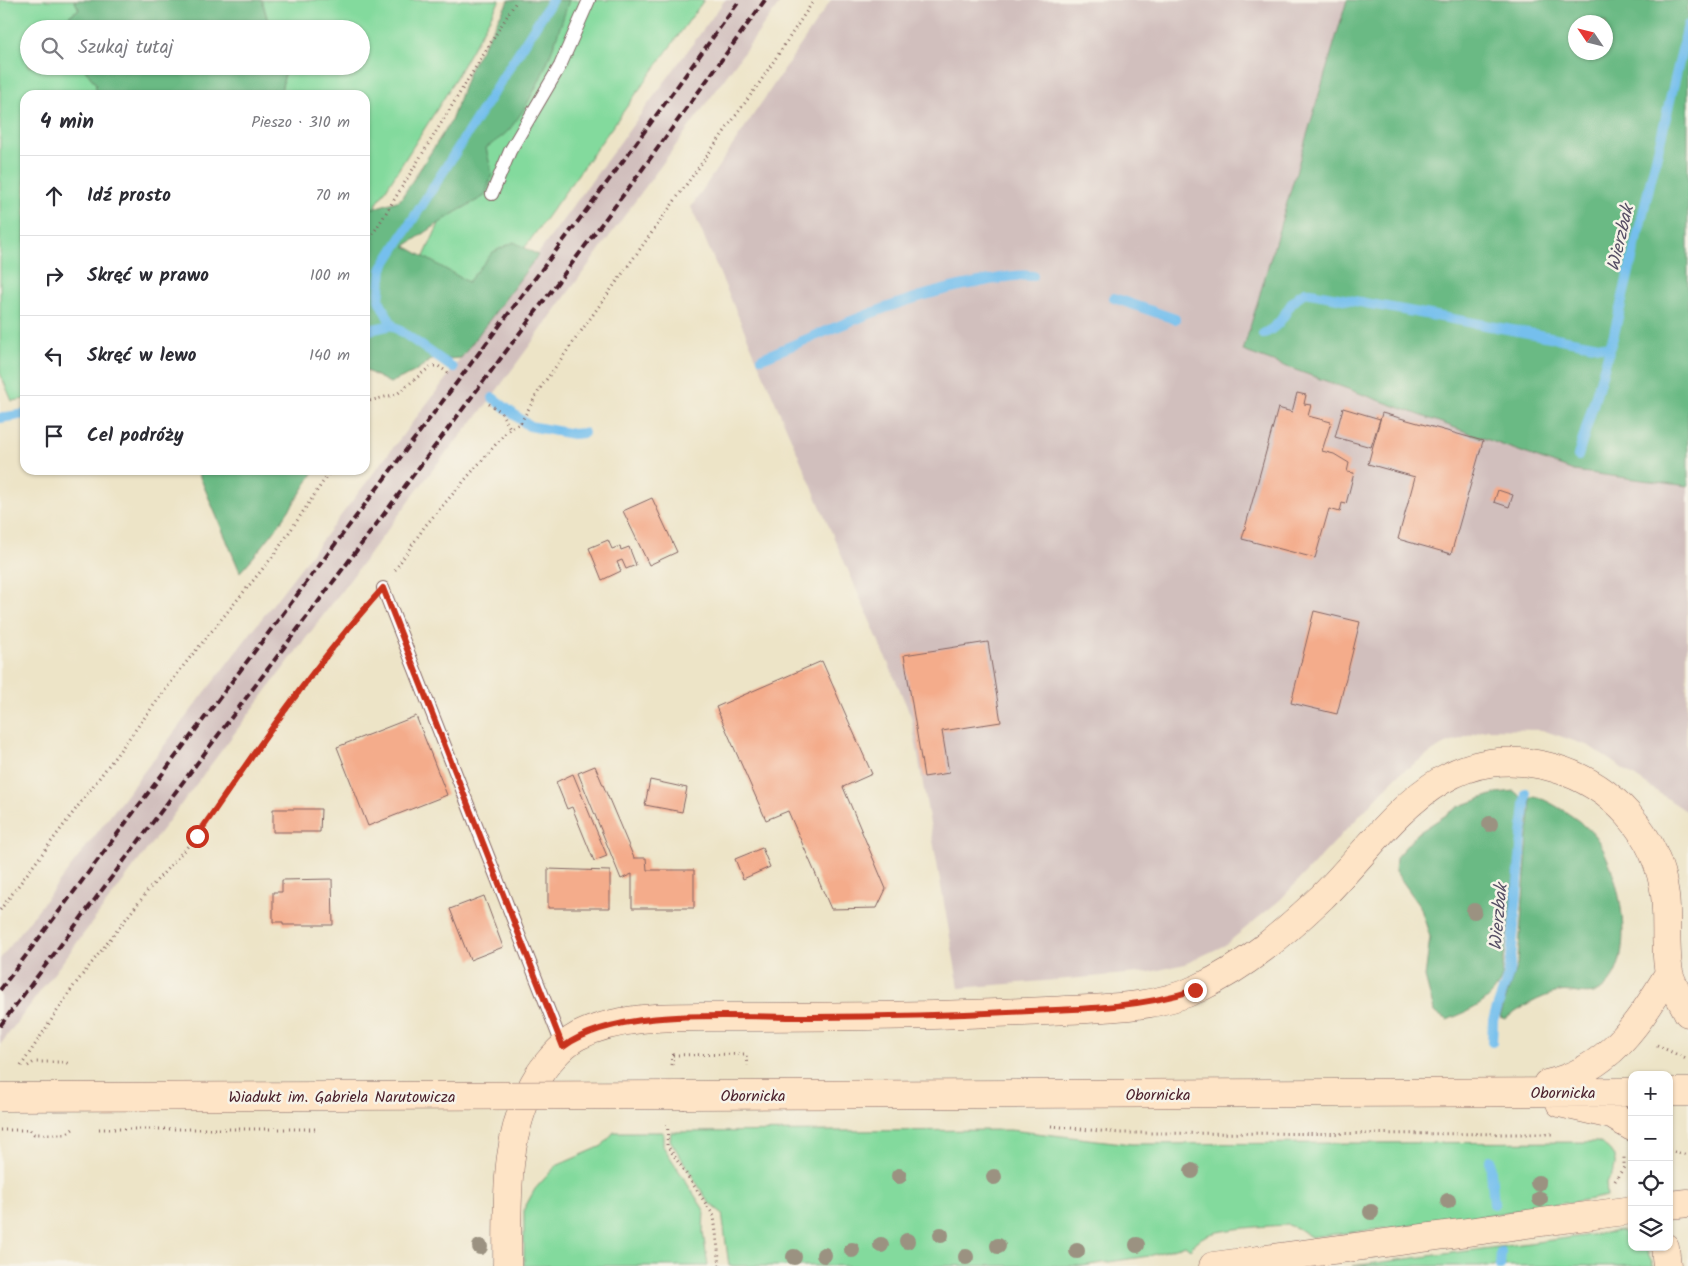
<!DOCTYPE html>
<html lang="pl">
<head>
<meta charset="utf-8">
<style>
  body { margin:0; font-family:Kalam,sans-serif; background:#f7f7f7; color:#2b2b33 }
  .controls { position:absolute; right:15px; bottom:15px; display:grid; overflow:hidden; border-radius:10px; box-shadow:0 1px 4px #0004 }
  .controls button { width:45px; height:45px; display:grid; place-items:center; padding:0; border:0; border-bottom:1px solid #e1e1e2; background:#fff; color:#2b2b33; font:25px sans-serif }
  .compass { position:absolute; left:1568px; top:15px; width:45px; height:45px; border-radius:50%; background:#fff; box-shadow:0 1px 4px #0004; rotate:305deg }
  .stop { position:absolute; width:15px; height:15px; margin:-11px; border:4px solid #c8321e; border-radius:50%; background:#fff }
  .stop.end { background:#c8321e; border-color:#fff; box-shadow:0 1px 5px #0008 }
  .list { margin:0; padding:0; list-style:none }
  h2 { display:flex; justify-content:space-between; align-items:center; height:65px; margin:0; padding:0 20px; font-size:21px }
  h2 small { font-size:16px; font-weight:400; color:#7c7c81 }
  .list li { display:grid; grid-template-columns:32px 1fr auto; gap:15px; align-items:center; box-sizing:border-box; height:80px; padding:0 20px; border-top:1px solid #e1e1e2 }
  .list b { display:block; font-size:19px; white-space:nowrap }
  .list em { font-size:16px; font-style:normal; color:#7c7c81 }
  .icon { flex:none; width:28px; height:28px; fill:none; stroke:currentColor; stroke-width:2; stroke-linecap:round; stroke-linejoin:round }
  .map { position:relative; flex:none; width:1688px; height:1266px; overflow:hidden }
  .search { position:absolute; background:#fff; box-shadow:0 1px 4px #0004; left:20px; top:20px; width:350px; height:55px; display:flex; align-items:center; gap:12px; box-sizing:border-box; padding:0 18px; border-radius:28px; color:#7c7c81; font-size:19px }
  .panel { position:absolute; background:#fff; box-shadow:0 1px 4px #0004; left:20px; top:90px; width:350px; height:385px; border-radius:15px }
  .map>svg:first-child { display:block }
</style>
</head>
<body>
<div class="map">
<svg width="1688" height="1266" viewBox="0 0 1688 1266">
  <rect width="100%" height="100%" fill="#f7f3e8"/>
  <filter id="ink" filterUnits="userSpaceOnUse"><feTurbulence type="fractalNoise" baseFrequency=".02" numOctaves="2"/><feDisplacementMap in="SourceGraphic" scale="10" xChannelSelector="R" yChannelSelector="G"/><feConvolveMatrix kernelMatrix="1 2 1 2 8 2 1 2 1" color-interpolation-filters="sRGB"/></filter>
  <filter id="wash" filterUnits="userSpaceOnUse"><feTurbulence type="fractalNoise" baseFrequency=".0096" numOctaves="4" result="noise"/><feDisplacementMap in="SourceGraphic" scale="20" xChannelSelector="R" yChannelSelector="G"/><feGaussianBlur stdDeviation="1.12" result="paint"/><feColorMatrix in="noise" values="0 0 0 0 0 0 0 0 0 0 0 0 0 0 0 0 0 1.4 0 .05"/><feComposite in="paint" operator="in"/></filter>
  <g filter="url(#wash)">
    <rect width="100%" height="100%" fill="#ede4c7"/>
    <path fill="#d1bfbd" d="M725,0h57l-298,408 -47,56 -437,581v-86l442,-575z
      M831,0h516l-104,351 331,120 114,15 -2,325 -97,-65 -47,-16 -55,-1 -46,17 -42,28 -119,126 -55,45 -40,19 -35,8 -191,16 -48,-272 -220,-509z"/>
    <path fill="#83da9d" stroke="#667c64" d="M0,0h74l5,9 -28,20h-22v37h53l14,18 -1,11h-70v304l-13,2 -12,-28z
      M262,0h238l-56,98 -70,110 -9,-1v-112h-85l5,-22 -2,-7h78v-37h-91z
      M541,0h163l-228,315 -60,-41z
      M1010,1130l121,14 467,-2c19,9 23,24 8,40l1,14 -15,3 -143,22 -138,16 -14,-9 -9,-3c-20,1 -65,3 -83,11 -6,3 -11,8 -15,13l-5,-4 -36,11 -67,10h-353l-7,-53 -13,-10 -39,-63 1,-8z
      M614,1132h49v14l41,64 -1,22 5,34h-184v-57l11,-20 21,-23 46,-20z
      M1621,1231l11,5v11h13l9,19h-302z"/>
    <path fill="#6aba84" stroke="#5a6c58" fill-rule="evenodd" d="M74,0h188l8,29h-219l28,-20z
      M509,0h60c-14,43 -29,90 -57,126 -6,9 -18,16 -26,22l6,26 -7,22 -29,16 -51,34 63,36 25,-30 21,-10 24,13 -77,103 -30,2 -17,12 -24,11 -25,-13v-163l9,1 26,-8 51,-79 19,-52z
      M1347,0h341v486l-114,-15 -331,-120zM1576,22h30v30h-30z
      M82,66h201l2,7 -5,22h-185l1,-11z
      M197,470h118c-22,36 -46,71 -75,102z
      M1514,791l9,8 -21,178c-10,26 -31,33 -55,43l-13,-8 -1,-5 -8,-30 5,-40 -10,-31 -25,-35 1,-14 22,-24 42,-27 37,-13z
      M1535,796c17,6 49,26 60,40 24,33 43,118 11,150 -16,15 -31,3 -47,6 -19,4 -38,16 -54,27l-5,-2 18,-56 13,-163z"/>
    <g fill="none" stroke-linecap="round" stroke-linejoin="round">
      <path stroke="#74bfed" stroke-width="10" d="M1114,298l61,21
        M392,325l-13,-25 3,-32 170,-268
        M365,331l27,-6 61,43
        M1263,334c25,-11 21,-31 42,-42l305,56
        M762,358c72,-30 145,-64 223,-77 16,-3 32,-7 48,-5
        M493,398l36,28 44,8 11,-1
        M0,418l25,-4
        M1578,456l36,-122 74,-309
        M1492,1042l1,-22 15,-44 3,-17 15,-166
        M1490,1160l4,44
        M1500,1266l1,-14"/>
    </g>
    <g id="blocks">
      <path fill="#f4ac8b" d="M1297,393l9,2 -2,9 7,1 -3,11 23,6 -9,29 12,3 15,9 -2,9 7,1 -8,31 -4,-1 -2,9 -11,-3 -14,49 -73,-19 36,-131 14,4z
        M1343,408l37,11 -9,28 -36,-10z
        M1382,413l101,28 -32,113 -53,-15 17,-62 -47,-13z
        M1498,490l15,5 -4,12 -15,-5z
        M652,498l25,54 -28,13 -26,-54z
        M608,540l4,9 8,-3 1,4 8,-3 7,18 -10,4 -4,-9 -5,2 4,9 -19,9 -13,-32z
        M1314,611l46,11 -23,92 -46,-11z
        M988,642l13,80 -59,9 7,42 -25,4 -20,-122z
        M822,661l50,113 -29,13 43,102 -9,19 -46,1 -43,-98 -22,9 -50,-113z
        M416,716l31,79 -79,31 -31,-79z
        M595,766l39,92h12l1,12h47v38h-62v-34l-11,5 -43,-106z
        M573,774l34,82 -13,5 -22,-54 -5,2 -11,-27z
        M650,780l37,8 -5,24 -37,-7z
        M273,809h48l-1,23h-47z
        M762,848l8,19 -27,12 -8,-20z
        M548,869l62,2v37h-62z
        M332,879l1,46h-50v-3h-10v-30h9v-12z
        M484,896l19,51 -33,13 -20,-51z"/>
    </g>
  </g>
  <g filter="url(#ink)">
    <use href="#blocks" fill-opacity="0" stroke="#836462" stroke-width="1"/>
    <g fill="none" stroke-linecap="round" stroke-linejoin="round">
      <defs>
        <path id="lane" d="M492,194l18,-43 50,-85 29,-66
          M383,588l180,459"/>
        <path id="secondary" d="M1547,1084c61,-14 92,-60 122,-111
          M1669,1092h19
          M685,1095l947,-3
          M1560,1103l52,12 20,12
          M1669,1205l19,-2
          M1665,1247l2,19
          M507,1266c1,-62 -4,-127 27,-183 9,-16 27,-38 44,-47 48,-24 108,-18 160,-19 103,0 206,-1 309,-6 49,-3 106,-1 152,-23 47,-22 85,-55 123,-91 69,-69 117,-161 232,-129 59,17 103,66 111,127 3,23 -1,62 5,81 4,12 12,25 18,37
          M1213,1266l419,-56"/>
      </defs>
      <use href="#lane" stroke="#836462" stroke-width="14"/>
      <use href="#secondary" stroke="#836462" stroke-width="29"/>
      <path stroke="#836462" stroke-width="3" stroke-dasharray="1 4" stroke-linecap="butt" d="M365,247l152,-247
        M365,402l32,-8 34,-28h7l12,8
        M489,404l11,7 10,17 10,-4 21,-37 219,-305 54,-82
        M395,570l30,-44 85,-98
        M0,910l184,-245 90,-110 57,-85
        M1657,1045l31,15
        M672,1065l1,-10 73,-1 1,12
        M21,1066l52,-79 77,-99 47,-52 64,-93 106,-137
        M668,1124l-1,21 47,71 6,50
        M1051,1126l69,7 432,1
        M1669,1151l19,4
        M1615,1181l9,-14v-11"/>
      <use href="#lane" stroke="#fff" stroke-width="12"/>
      <use href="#secondary" stroke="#fee4c6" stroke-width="28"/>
      <path stroke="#4a1f2b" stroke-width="4" stroke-dasharray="8 4" stroke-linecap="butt" d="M0,990l615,-818 125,-172
        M0,1026l636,-848 129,-178"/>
      <defs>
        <path id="secondary-bridge" d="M0,1097l685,-2"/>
      </defs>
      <use href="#secondary-bridge" stroke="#836462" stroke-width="29" stroke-linecap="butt"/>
      <path stroke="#836462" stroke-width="3" stroke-dasharray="1 4" stroke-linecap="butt" d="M28,1066l6,-4h31l6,3
        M99,1129h216l1,-2
        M0,1130h30l4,4h32l7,-5"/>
      <use href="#secondary-bridge" stroke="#fee4c6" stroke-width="28"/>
    </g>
    <g fill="#9b9281">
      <circle cx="1490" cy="824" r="8"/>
      <circle cx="1474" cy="911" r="8"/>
      <circle cx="1192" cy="1171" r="8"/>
      <circle cx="899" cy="1176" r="8"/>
      <circle cx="994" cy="1177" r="8"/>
      <circle cx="1538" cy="1183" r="8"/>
      <circle cx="1540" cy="1199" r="8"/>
      <circle cx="1448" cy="1201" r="8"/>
      <circle cx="1371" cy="1212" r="8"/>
      <circle cx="941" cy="1235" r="8"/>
      <circle cx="907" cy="1241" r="8"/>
      <circle cx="881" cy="1245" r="8"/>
      <circle cx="1137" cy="1245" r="8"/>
      <circle cx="998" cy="1246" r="8"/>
      <circle cx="480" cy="1247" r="8"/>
      <circle cx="852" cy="1250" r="8"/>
      <circle cx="1077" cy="1251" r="8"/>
      <circle cx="824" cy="1255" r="8"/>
      <circle cx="794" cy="1257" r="8"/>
      <circle cx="966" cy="1257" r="8"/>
    </g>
  </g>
  <g fill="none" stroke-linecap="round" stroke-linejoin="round" filter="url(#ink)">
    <path stroke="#c8321e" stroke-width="6" d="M197,836c58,-85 117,-171 186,-248l180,459c56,-42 178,-29 248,-30 73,0 146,-2 219,-6 56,-2 111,-4 165,-21"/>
  </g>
  <g text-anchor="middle" stroke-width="5" stroke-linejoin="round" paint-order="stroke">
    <g font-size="16" fill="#4a1f2b" stroke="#f7f3e8">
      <text x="1563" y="1098">Obornicka</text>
      <text x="1158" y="1100">Obornicka</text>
      <text x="753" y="1101">Obornicka</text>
      <text x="342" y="1102">Wiadukt im. Gabriela Narutowicza</text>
    </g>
    <g font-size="18" font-style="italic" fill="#574f65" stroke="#f7f3e8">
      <text transform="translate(1620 238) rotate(-77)" y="6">Wierzbak</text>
      <text transform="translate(1498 917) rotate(-85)" y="6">Wierzbak</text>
    </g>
  </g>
</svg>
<div class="controls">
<button>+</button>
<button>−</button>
<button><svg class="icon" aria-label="locate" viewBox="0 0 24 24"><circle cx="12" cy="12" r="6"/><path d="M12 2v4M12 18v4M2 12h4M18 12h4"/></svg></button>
<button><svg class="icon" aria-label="layers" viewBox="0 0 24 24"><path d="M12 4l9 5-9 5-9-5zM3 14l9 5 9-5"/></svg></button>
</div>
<svg class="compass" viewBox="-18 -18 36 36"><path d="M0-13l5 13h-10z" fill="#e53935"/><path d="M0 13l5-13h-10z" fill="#7c7c81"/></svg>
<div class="stop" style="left:197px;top:836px"></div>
<div class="stop end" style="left:1195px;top:990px"></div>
<div class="search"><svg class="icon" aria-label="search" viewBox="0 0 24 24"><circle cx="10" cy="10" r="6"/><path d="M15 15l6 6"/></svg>Szukaj tutaj</div>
<section class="panel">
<h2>4 min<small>Pieszo · 310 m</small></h2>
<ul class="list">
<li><svg class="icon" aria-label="ahead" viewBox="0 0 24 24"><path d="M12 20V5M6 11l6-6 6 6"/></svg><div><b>Idź prosto</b></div><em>70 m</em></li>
<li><svg class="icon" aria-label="right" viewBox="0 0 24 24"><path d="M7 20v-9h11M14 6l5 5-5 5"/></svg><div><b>Skręć w prawo</b></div><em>100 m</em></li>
<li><svg class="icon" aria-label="left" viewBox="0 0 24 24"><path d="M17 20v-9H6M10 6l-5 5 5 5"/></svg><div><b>Skręć w lewo</b></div><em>140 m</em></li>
<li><svg class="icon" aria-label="arrive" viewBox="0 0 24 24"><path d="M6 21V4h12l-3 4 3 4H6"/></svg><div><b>Cel podróży</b></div></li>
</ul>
</section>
</div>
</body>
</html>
